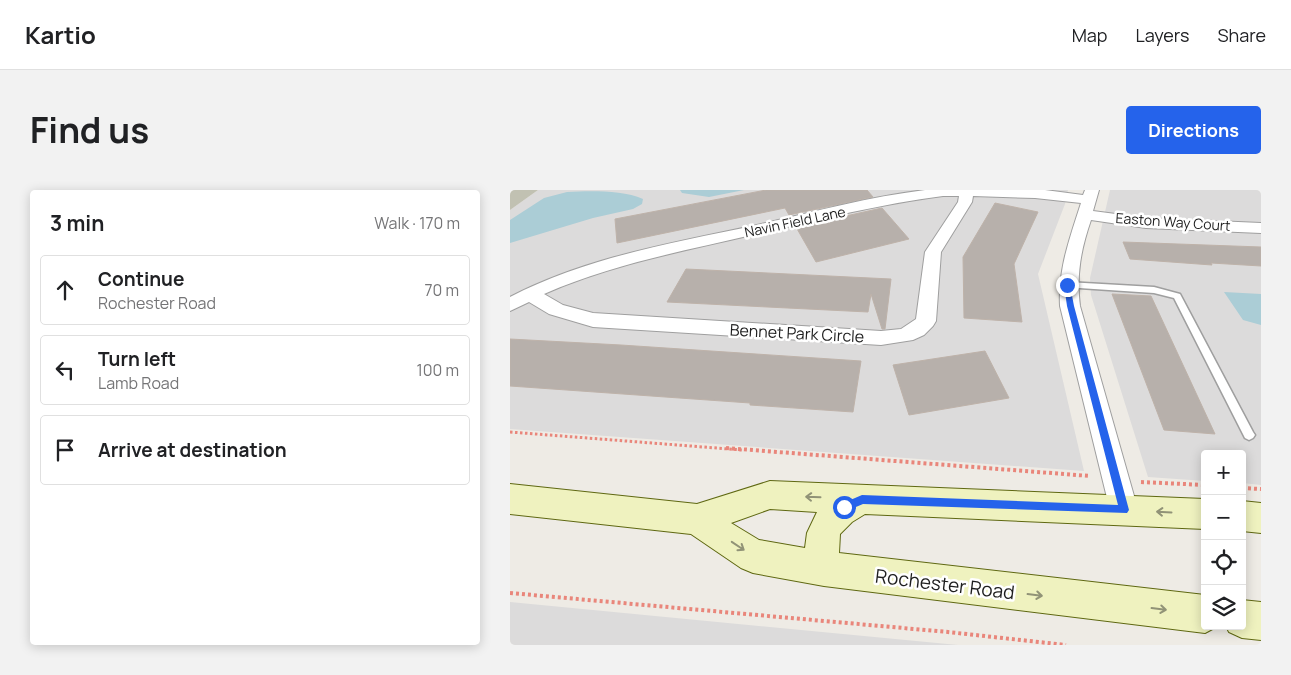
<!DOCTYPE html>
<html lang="en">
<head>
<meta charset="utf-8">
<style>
  body { margin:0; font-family:Manrope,sans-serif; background:#f2f2f2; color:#202124 }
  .controls { position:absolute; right:15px; bottom:15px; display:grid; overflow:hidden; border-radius:5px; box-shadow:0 2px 12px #0003 }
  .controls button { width:45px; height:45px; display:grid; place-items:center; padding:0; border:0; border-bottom:1px solid #e0e0e0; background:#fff; color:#202124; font:25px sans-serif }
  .stop { position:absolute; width:15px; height:15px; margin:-11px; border:4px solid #2563eb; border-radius:50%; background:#fff }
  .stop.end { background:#2563eb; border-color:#fff; box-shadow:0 1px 5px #0008 }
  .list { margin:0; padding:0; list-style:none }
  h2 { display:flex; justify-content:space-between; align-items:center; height:65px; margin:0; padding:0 20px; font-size:21px }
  h2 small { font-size:16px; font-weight:400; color:#757577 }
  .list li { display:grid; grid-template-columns:32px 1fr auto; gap:15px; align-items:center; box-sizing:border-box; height:70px; margin:0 10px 10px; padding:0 10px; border:1px solid #e0e0e0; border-radius:5px }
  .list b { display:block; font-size:19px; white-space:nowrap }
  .list p { margin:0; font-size:16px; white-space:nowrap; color:#757577 }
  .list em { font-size:16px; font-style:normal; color:#757577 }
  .icon { flex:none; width:28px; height:28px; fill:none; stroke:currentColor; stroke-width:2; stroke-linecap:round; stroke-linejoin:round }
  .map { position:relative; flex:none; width:751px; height:455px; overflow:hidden; border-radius:5px }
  header { display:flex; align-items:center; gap:30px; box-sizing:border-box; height:70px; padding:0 25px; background:#fff; border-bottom:1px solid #e0e0e0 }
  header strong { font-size:24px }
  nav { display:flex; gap:28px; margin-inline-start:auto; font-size:18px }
  .intro { display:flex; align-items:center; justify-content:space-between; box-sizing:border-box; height:120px; padding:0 30px }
  h1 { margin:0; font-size:35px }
  .button { padding:12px 22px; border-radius:5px; background:#2563eb; color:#fff; font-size:18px; font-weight:700 }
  main { display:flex; gap:30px; padding:0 30px }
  aside { flex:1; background:#fff; border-radius:5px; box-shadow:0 2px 12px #0003 }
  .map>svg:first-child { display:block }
</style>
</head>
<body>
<header>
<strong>Kartio</strong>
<nav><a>Map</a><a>Layers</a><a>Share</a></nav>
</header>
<div class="intro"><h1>Find us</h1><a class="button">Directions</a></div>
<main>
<aside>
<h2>3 min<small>Walk · 170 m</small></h2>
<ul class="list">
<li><svg class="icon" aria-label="ahead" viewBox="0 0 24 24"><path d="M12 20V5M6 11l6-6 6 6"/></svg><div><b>Continue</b><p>Rochester Road</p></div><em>70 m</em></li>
<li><svg class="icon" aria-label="left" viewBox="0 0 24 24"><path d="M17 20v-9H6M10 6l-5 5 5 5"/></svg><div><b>Turn left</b><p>Lamb Road</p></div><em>100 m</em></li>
<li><svg class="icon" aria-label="arrive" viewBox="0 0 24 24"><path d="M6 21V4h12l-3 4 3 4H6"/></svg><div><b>Arrive at destination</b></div></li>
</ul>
</aside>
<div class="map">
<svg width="751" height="455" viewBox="0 0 751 455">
  <rect width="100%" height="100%" fill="#eeebe5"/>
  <path fill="#dcdbdb" d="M28,0h530l-3,14 -27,70 46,197 -574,-42v-219z
    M600,0h151v295l-19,-2v-29h-37v27l-57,-4 -57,-182 -1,-17z
    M0,412l448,43h-448z"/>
  <path fill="#c1c1b2" d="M0,0h28l-28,20z"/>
  <path fill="#abcdd6" d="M170,0h64l-35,7 -27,-4z
    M57,2c23,-1 55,-2 76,7l-1,5 -9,5 -40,9 -83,25v-23l34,-22z
    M714,102l37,2v31l-18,-5z"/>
  <path fill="#b7b0ab" stroke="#beb2a9" d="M256,0h101l6,7 -84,18 -4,-7 -168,35 -2,-24z
    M485,13l43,9 -24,52 8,58 -58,-4 -1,-61z
    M372,18l27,31 -93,23 -20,-35z
    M613,52l138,5v19l-50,-3 1,2 -82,-6z
    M176,79l205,10 -6,50h-3l-11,-35 -3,18 -201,-10z
    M602,104l39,2 64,138 -51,-4z
    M0,149l111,6 240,16 -8,51 -103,-7v-2l-240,-17z
    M475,161l24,47 -100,17 -16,-50z"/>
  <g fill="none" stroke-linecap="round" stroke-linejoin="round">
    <defs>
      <path id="lane" d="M557,92l87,5 26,7 73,138 2,3 -2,3 -4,2 -4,-2 -71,-140 -20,-5 -90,-6 -1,-2z"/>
      <path id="street" d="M415,0h120l38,5 2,-5h14l-6,21 53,7 115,5v10l-115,-5 -55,-8c-10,29 -15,55 -11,86l58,204 -4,9 -10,4 -10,-4 -4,-9 -50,-204c-2,-38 10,-68 21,-103l-46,-5 -62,-2 -1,6 -31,50 -5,69 -3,5 -9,9 -11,5 -32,5 -288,-18 -44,-13 -20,-12 -19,9v-14c77,-40 163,-54 247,-72 56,-13 111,-28 168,-35zM433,6h16l-1,6 -33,50 -9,67 -15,10 -20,2 -288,-18 -30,-8 -19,-11c68,-30 140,-43 212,-60 62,-14 124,-30 187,-38z"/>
      <path id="secondary" d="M260,291l435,18v30l-340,-15 -13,8 -12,12 -1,19 366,42v31h13l-13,7 -381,-47 -71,-13 -12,-5 -50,-34 -181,-20v-30l187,20zM260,319l47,3 -10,21 -2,15 -46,-8 -28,-17z
        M732,311l19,2v30l-19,-2z
        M732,410l19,2v38l-19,-2 -13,-6 -3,-6h16z"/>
    </defs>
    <use href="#lane" stroke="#9f9f9f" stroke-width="3"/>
    <use href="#street" stroke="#9f9f9f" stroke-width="2"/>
    <use href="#secondary" stroke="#5f6812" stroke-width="2"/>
    <path stroke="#e9867b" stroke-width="3" stroke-dasharray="2.5 2.5" stroke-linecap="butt" d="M0,242l232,18"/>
    <path stroke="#e9867b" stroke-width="4" stroke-dasharray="3 3" stroke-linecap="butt" d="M216,258l364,28
      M631,292l64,3
      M732,298l19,1
      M0,403l438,39 118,13"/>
    <use href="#lane" fill="#fff" fill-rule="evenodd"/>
    <use href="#street" fill="#fff" fill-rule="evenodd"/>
    <use href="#secondary" fill="#eff2bf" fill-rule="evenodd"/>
  </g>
  <defs><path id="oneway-shaft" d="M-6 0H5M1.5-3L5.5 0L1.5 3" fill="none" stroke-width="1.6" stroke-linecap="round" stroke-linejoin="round" transform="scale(1.25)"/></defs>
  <g stroke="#919377">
    <use href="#oneway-shaft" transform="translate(303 307) rotate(-178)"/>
    <use href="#oneway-shaft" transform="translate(654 322) rotate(-177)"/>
    <use href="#oneway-shaft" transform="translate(228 356) rotate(34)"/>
    <use href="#oneway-shaft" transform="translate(525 405) rotate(7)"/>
    <use href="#oneway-shaft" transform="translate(649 419) rotate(7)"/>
  </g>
  <path fill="#2563eb" d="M557,93l3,2 4,21 55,204 -2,3 -264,-9 -19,8 -3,-2v-6l21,-9 256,10 -51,-199 -3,-21z"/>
  <g text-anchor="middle" stroke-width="5" stroke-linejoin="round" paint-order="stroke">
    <g font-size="14" fill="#1e1e1e" stroke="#fff">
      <text transform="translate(285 32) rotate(-12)" y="5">Navin Field Lane</text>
      <text transform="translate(663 32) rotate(4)" y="5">Easton Way Court</text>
    </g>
    <g font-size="16" fill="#1e1e1e" stroke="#fff">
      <text transform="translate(287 143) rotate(3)" y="6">Bennet Park Circle</text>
    </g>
    <g font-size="19" fill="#1e1e1e" stroke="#fff">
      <text transform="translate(435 394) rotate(7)" y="7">Rochester Road</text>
    </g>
  </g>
</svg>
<div class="controls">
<button>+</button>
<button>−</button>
<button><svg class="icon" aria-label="locate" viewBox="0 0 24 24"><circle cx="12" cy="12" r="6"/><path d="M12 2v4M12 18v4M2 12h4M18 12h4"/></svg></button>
<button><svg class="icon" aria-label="layers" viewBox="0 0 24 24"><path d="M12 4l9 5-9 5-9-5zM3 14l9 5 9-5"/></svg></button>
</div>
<div class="stop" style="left:334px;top:317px"></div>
<div class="stop end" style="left:557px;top:95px"></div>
</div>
</main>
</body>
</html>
